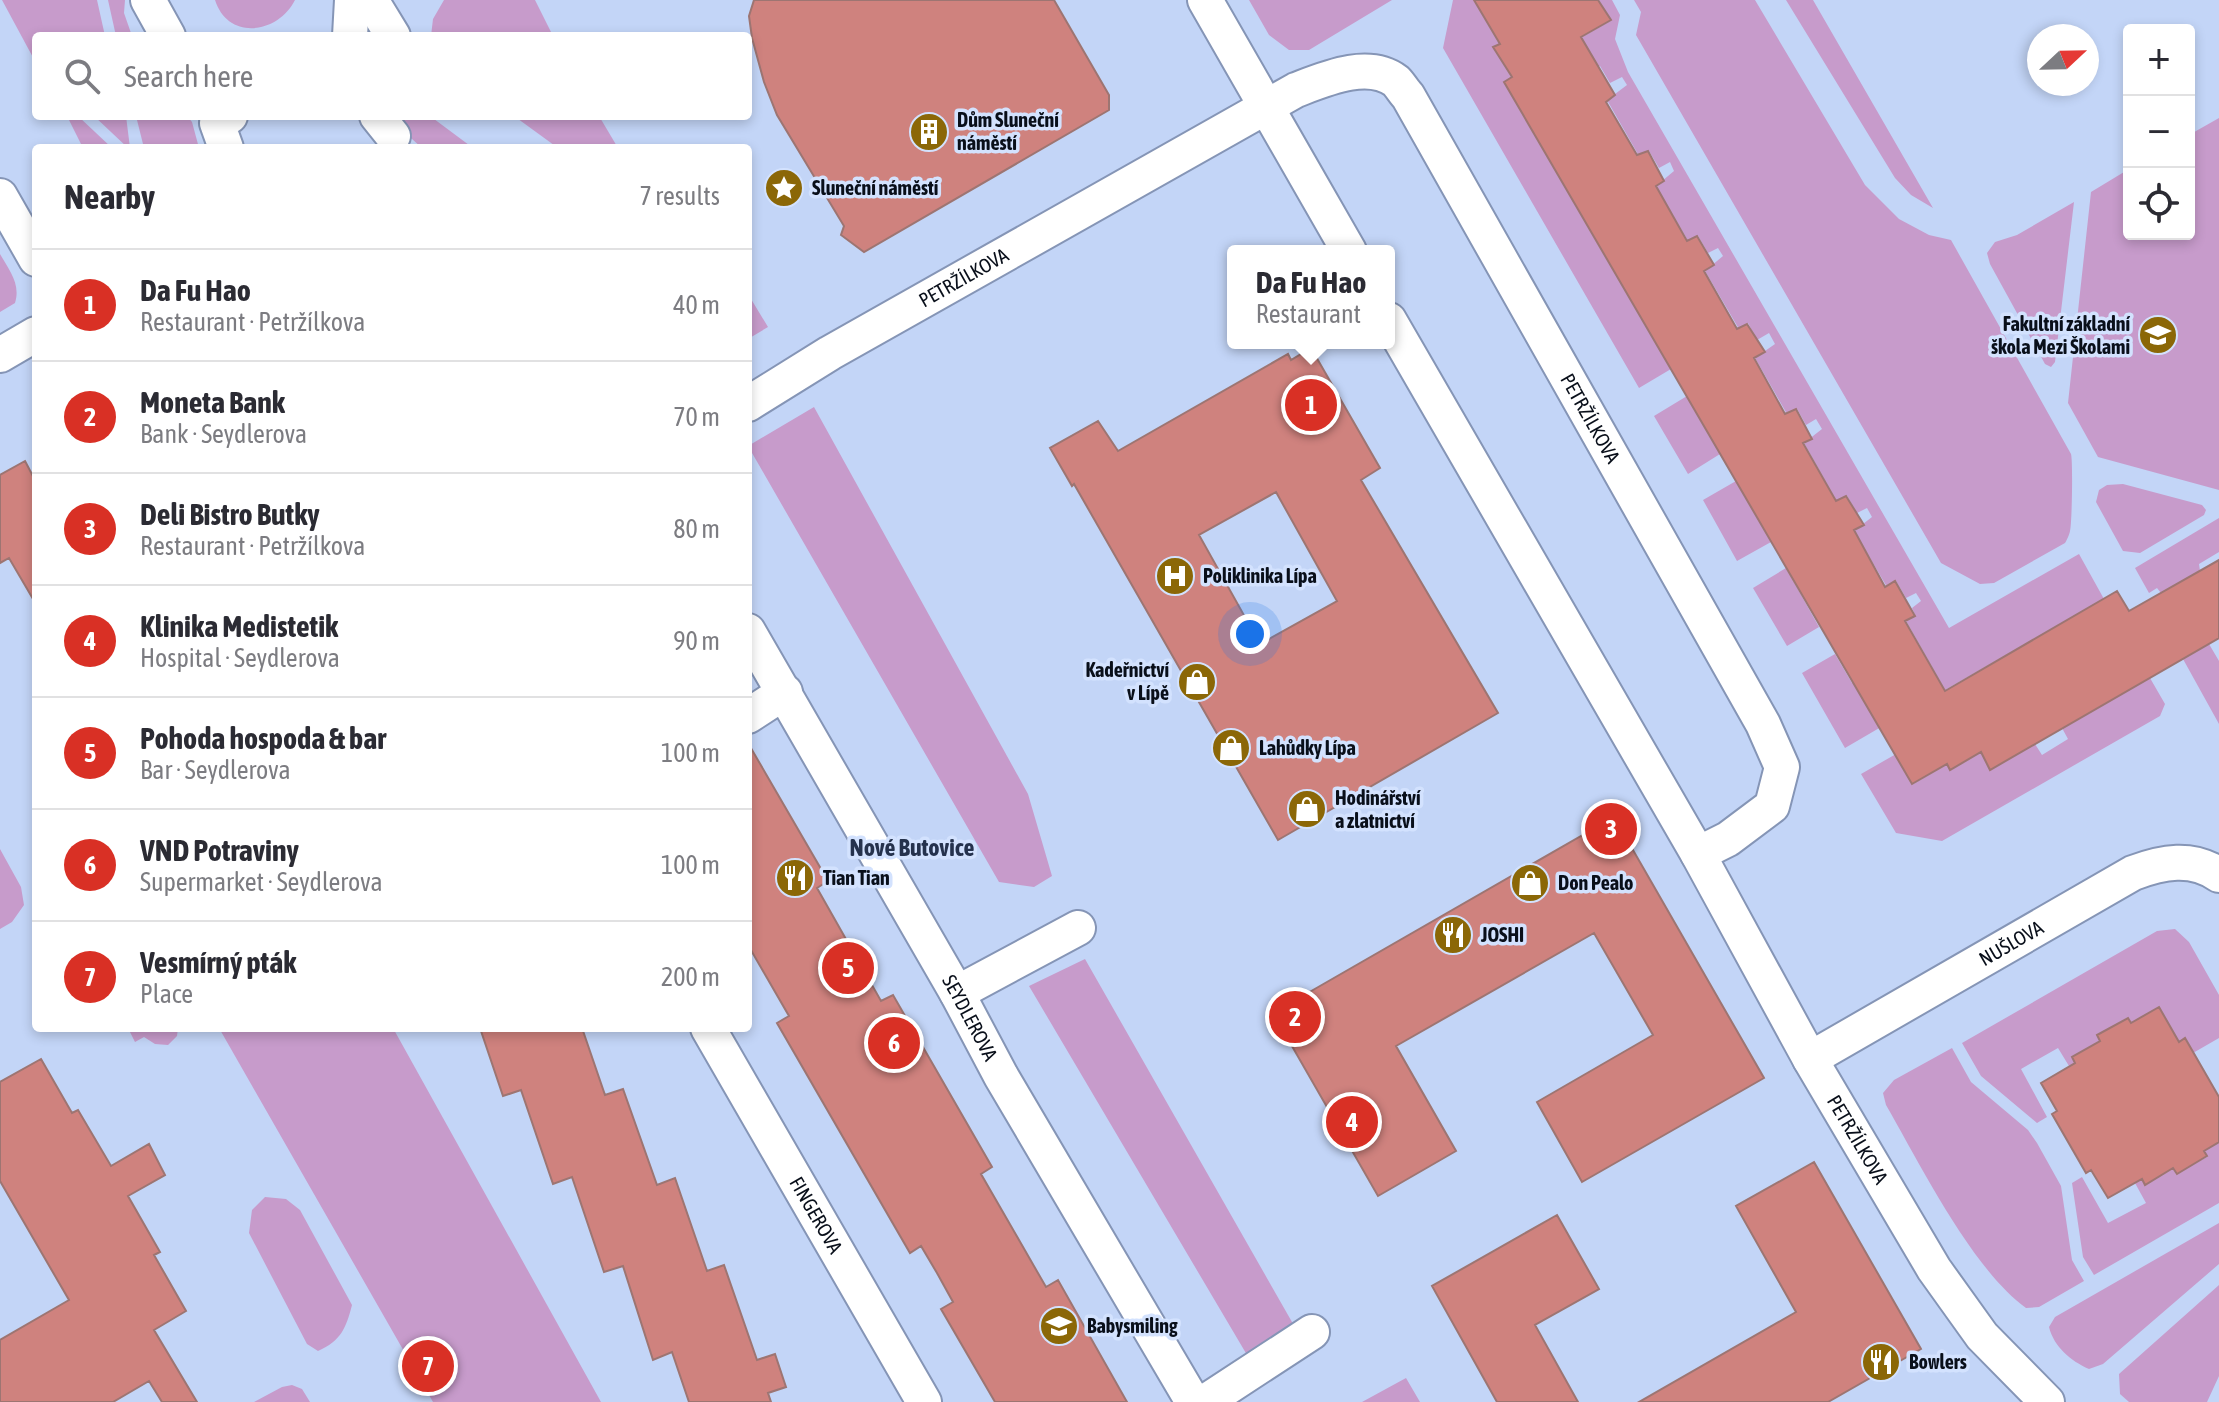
<!DOCTYPE html>
<html lang="en">
<head>
<meta charset="utf-8">
<style>
  body { margin:0; font-family:"Asap Condensed",sans-serif; background:#f7f7f7; color:#2b2b33 }
  .controls { position:absolute; right:24px; top:24px; display:grid; overflow:hidden; border-radius:8px; box-shadow:0 4px 12px #0003 }
  .controls button { width:72px; height:72px; display:grid; place-items:center; padding:0; border:0; border-bottom:2px solid #e1e1e2; background:#fff; color:#2b2b33; font:40px sans-serif }
  .compass { position:absolute; left:2027px; top:24px; width:72px; height:72px; border-radius:50%; background:#fff; box-shadow:0 4px 12px #0003; rotate:68deg }
  .you { position:absolute; left:1250px; top:634px; width:28px; height:28px; margin:-20px; border:6px solid #fff; border-radius:50%; background:#1a73e8; box-shadow:0 0 0 12px #1a73e833 }
  .badge { display:grid; place-items:center; width:52px; height:52px; border-radius:50%; background:#d93025; color:#fff; font-size:26px; font-weight:700 }
  .pin { position:absolute; translate:-50% -50%; border:4px solid #fff; box-shadow:0 2px 8px #0006 }
  .popup { position:absolute; left:1227px; top:245px; width:168px; height:104px; box-sizing:border-box; display:grid; place-content:center; border-radius:8px; background:#fff; filter:drop-shadow(0 2px 6px #0005); font-size:26px; white-space:nowrap; color:#7c7c81 }
  .popup b { font-size:30px; color:#2b2b33 }
  .popup::after { content:''; position:absolute; left:50%; top:100%; margin-left:-16px; border:16px solid transparent; border-top-color:#fff }
  .list { margin:0; padding:0; list-style:none }
  h2 { display:flex; justify-content:space-between; align-items:center; height:104px; margin:0; padding:0 32px; font-size:34px }
  h2 small { font-size:26px; font-weight:400; color:#7c7c81 }
  .list li { display:grid; grid-template-columns:52px 1fr auto; gap:24px; align-items:center; box-sizing:border-box; height:112px; padding:0 32px; border-top:2px solid #e1e1e2 }
  .list b { display:block; font-size:30px; white-space:nowrap }
  .list p { margin:0; font-size:26px; white-space:nowrap; color:#7c7c81 }
  .list em { font-size:26px; font-style:normal; color:#7c7c81 }
  .icon { flex:none; width:44px; height:44px; fill:none; stroke:currentColor; stroke-width:2; stroke-linecap:round; stroke-linejoin:round }
  .map { position:relative; flex:none; width:2219px; height:1402px; overflow:hidden }
  .search { position:absolute; background:#fff; box-shadow:0 4px 12px #0003; left:32px; top:32px; width:720px; height:88px; display:flex; align-items:center; gap:20px; box-sizing:border-box; padding:0 28px; border-radius:8px; color:#7c7c81; font-size:30px }
  .panel { position:absolute; background:#fff; box-shadow:0 4px 12px #0003; left:32px; top:144px; width:720px; height:888px; border-radius:8px }
  .map>svg:first-child { display:block }
</style>
</head>
<body>
<div class="map">
<svg width="2219" height="1402" viewBox="0 0 2219 1402">
  <rect width="100%" height="100%" fill="#c3d5f7"/>
  <path fill="#c79bcb" d="M2,0h95l8,36h-69v27z
    M108,0h17l-1,13 8,23h-16z
    M215,0h80c-17,34 -67,41 -80,0z
    M444,0h91l18,36h-122l2,-17z
    M1249,0h143l-83,50h-20l-20,-15z
    M1453,0h36l12,43 -6,4 176,322 -32,19 -196,-340z
    M1599,0h13l8,15 -5,24 13,33 321,556 130,-74 25,45 -159,91 -39,-69 9,-6 -3,-7 9,-7 -5,-8 -10,5 -10,-17 -9,6 -33,-56 18,-14 -5,-9 -10,5 -10,-17 -10,6 -33,-59 18,-14 -6,-10 -10,6 -9,-16 -10,5 -32,-56 20,-14 -6,-11 -12,7 -9,-17 -9,6 -34,-58 18,-15 -5,-8 -10,5 -10,-17 -10,5 -32,-55 18,-15 -4,-9 -11,6 -10,-17 -10,5 -32,-56 20,-15 -5,-8 -12,6 -10,-17 -10,5 -17,-29 37,-21z
    M1634,0h121l110,185 34,34 30,16 22,5 120,214c2,6 1,70 -1,77 0,2 -4,11 -5,12l-71,40 -14,1 -39,-21 -305,-528 5,-23z
    M1786,0h27l120,208 -22,-13 -16,-17z
    M67,116h11l34,32h-29z
    M94,116h32l4,32h-2z
    M136,116h51l5,6 7,26h-55z
    M393,116h37l43,32h-51l-20,-18z
    M514,116h85l19,32h-60z
    M2219,118v372l-121,-33 -30,-54 23,-211 38,-23v65h60v-99z
    M2074,202l-19,160 -4,5 -6,-3 -55,-100 -3,-11 8,-11 22,-7z
    M0,254c9,16 21,30 15,49l-15,9z
    M748,294l20,33 -20,12z
    M1687,396l33,58 -32,20 -34,-58z
    M814,407l214,387 24,82 -18,11 -35,-5 -251,-436z
    M1736,481l35,61 -34,19 -34,-61z
    M2123,484l79,21 4,5 -2,5 -64,38 -17,-2 -27,-49 3,-12 8,-5z
    M2219,518v34l-20,12 1,7 -39,22 -4,-5 -8,5 -14,-25z
    M1786,568l33,59 -32,19 -34,-58z
    M2209,644l10,17v63l-36,-65z
    M1835,654l17,29 3,-1 26,45 -36,21 -43,-75z
    M2150,678l15,26 -5,12 -218,125 -46,-8 -35,-59 35,-20 17,30 34,-20 4,6 30,-18 11,17 43,-25 7,11 26,-16 -6,-11z
    M0,849l21,38 3,18 -12,17 -12,7z
    M2175,929l14,13 30,53v43l-26,15 -8,-14 -6,3 -20,-35 -28,16 -4,-5 -29,17 2,6 -28,16 3,6 -6,3 -11,-18 -37,21 26,48 -10,6 -56,-47 -19,-33 195,-112z
    M1085,959l215,377 -50,24 -221,-374z
    M128,1028h50l-1,8 -9,9 -13,-1 -11,-7 -9,5z
    M219,1028h174l208,374h-168z
    M1952,1048l19,34 57,48 9,13 24,43 11,74 12,21 -45,26 -13,1c-54,-39 -106,-144 -140,-203l-3,-12 11,-13z
    M2219,1142v61l-125,72 -11,-18 -11,-74 10,-6 26,46 38,-20 -11,-20 7,-4 4,5 27,-16 4,5 30,-16 -3,-6z
    M265,1197l21,2 14,11 52,95c-6,23 -11,36 -34,46l-11,-7 -58,-111 3,-23z
    M2219,1223v41l-116,100 -14,5c-18,-8 -35,-22 -40,-42l6,-10z
    M2219,1285v91l-12,26h-78l-9,-8 -1,-20z
    M1406,1378l14,24h-58z
    M292,1385l10,4 8,13h-56l28,-15z"/>
  <path fill="#cf827e" stroke="#9d7572" stroke-width="2" fill-rule="evenodd" d="M754,0h300l55,95v15l-245,142 -23,-17 3,-9 -67,-111 -13,-33 -12,-44 -3,-22z
    M1474,0h124l13,20 -30,17 34,58 -9,7 31,53 11,-4 16,30 -8,5 31,55 10,-5 17,29 -10,6 33,58 10,-5 18,28 -11,6 31,56 11,-5 16,30 -9,4 33,58 10,-5 18,29 -10,5 31,57 10,-6 20,35 -10,5 40,70 172,-100 12,20 90,-51v78l-229,132 -9,-18 -31,18 -3,-6 -35,20 -408,-702 8,-5 -19,-30 7,-3z
    M1311,348l69,120 -19,12 137,233 -220,127 -204,-356 -2,2 -22,-38 48,-27 20,30 170,-97 3,6zM1276,492l61,109 -77,43 -61,-109z
    M25,461l11,21v122l-27,-46 -9,5v-88z
    M748,743l80,138 -11,7 64,113 12,-6 99,172 -11,7 65,113 12,-7 69,122h-132l-54,-93 12,-7 -16,-29 -16,-27 -11,7 -133,-230 12,-7 -41,-71z
    M1614,817l150,261 -182,104 -45,-80 116,-67 -59,-102 -198,113 60,105 -78,45 -105,-183z
    M2159,1007l20,35 6,-4 34,59v45l-15,9 3,5 -30,18 -4,-6 -28,17 -3,-6 -34,19 -17,-28 -5,3 -34,-59 5,-3 -16,-28 34,-20 -3,-6 28,-16 -3,-6 31,-17 3,5z
    M480,1028h102l23,67 18,-6 34,96 18,-7 32,93 17,-6 33,95 18,-6 11,33 -18,6 3,9h-82l-17,-50 -19,8 -30,-94 -19,6 -32,-95 -19,7 -32,-94 -18,6z
    M41,1059l31,54 6,-3 33,56 38,-22 16,31 -37,21 32,56 -6,3 32,56 -32,19 43,72h-35l-13,-21 -36,21h-113v-62l69,-40 -69,-119v-99z
    M1814,1162l107,187 -93,53h-189l157,-90 -60,-106z
    M1557,1215l42,74 -64,36 43,77h-81l-65,-116z"/>
  <g fill="none" stroke-linecap="round" stroke-linejoin="round">
    <defs>
      <g id="minor">
        <path d="M148,0l20,36"/>
        <path d="M371,0l22,36"/>
        <path d="M1205,0l144,251"/>
        <path d="M350,36l2,-36"/>
        <path d="M377,116l16,20"/>
        <path d="M226,148l-9,-25 13,-7"/>
        <path d="M0,196l36,63"/>
        <path id="s1" d="M1389,320l309,534 112,205 124,210 48,67 65,66"/>
        <path d="M0,355l36,-21"/>
        <path id="s2" d="M748,404l82,-51 466,-263c29,-11 72,-30 100,-9 4,4 8,11 12,15l355,628 19,43 -10,39 -44,33 -30,15"/>
        <path id="s3" d="M748,631l209,362 44,83 192,326"/>
        <path d="M748,716l37,-24"/>
        <path d="M957,993l121,-65"/>
        <path id="s4" d="M708,1028l216,374"/>
        <path id="s5" d="M1810,1059l323,-186c29,-11 59,-17 86,2"/>
        <path d="M1205,1402l107,-70"/>
      </g>
    </defs>
    <use href="#minor" stroke="#8595b6" stroke-width="38"/>
    <use href="#minor" stroke="#fff" stroke-width="34"/>
  </g>
  <defs>
    <symbol id="building-disc" viewBox="-11 -11 22 22"><circle r="9.5" fill="#8b6707" stroke="#d3e2fe"/><path d="M-4-6H4V6H1V3H-1V6H-4ZM-2.5-4.3h1.7v1.8h-1.7ZM.8-4.3h1.7v1.8H.8ZM-2.5-1h1.7V.8h-1.7ZM.8-1h1.7V.8H.8Z" fill="#fff"/></symbol>
    <symbol id="sight-disc" viewBox="-11 -11 22 22"><circle r="9.5" fill="#8b6707" stroke="#d3e2fe"/><path d="M0-6L1.8-2.2L6-1.7L2.9 1.2L3.7 5.4L0 3.3L-3.7 5.4L-2.9 1.2L-6-1.7L-1.8-2.2Z" fill="#fff"/></symbol>
    <symbol id="school-disc" viewBox="-11 -11 22 22"><circle r="9.5" fill="#8b6707" stroke="#d3e2fe"/><path d="M0-5L7-2L0 1L-7-2ZM-4 1L0 2.5L4 1V4Q0 6-4 4Z" fill="#fff"/></symbol>
    <symbol id="hospital-disc" viewBox="-11 -11 22 22"><circle r="9.5" fill="#8b6707" stroke="#d3e2fe"/><path d="M-5-5h3v3.5h4V-5h3V5h-3V1.5h-4V5h-3Z" fill="#fff"/></symbol>
    <symbol id="shop-disc" viewBox="-11 -11 22 22"><circle r="9.5" fill="#8b6707" stroke="#d3e2fe"/><path d="M-5-2.5h2.3a2.7 3.5 0 0 1 5.4 0H5L5.5 6h-11ZM-1.5-2.5h3a1.5 2.3 0 0 0-3 0Z" fill="#fff"/></symbol>
    <symbol id="restaurant-disc" viewBox="-11 -11 22 22"><circle r="9.5" fill="#8b6707" stroke="#d3e2fe"/><path d="M-5-6h1v4h1v-4h1v4h1v-4h1v5L-1.5 .5V6h-2V.5L-5-1ZM5-6V6H3V1.5H1.5Q1.5-4 5-6Z" fill="#fff"/></symbol>
  </defs>
  <g fill-rule="evenodd">
    <use href="#building-disc" x="907" y="110" width="44" height="44"/>
    <use href="#sight-disc" x="762" y="166" width="44" height="44"/>
    <use href="#school-disc" x="2136" y="313" width="44" height="44"/>
    <use href="#hospital-disc" x="1153" y="554" width="44" height="44"/>
    <use href="#shop-disc" x="1175" y="660" width="44" height="44"/>
    <use href="#shop-disc" x="1209" y="726" width="44" height="44"/>
    <use href="#shop-disc" x="1285" y="787" width="44" height="44"/>
    <use href="#restaurant-disc" x="773" y="856" width="44" height="44"/>
    <use href="#shop-disc" x="1508" y="861" width="44" height="44"/>
    <use href="#restaurant-disc" x="1431" y="913" width="44" height="44"/>
    <use href="#school-disc" x="1037" y="1304" width="44" height="44"/>
    <use href="#restaurant-disc" x="1859" y="1340" width="44" height="44"/>
  </g>
  <g text-anchor="middle" stroke-width="7" stroke-linejoin="round" paint-order="stroke">
    <g font-size="20" font-weight="bold" fill="#090f1a" stroke="#d3e2fe" text-anchor="start">
      <text x="957" y="127">Dům Sluneční<tspan x="957" dy="23">náměstí</tspan></text>
      <text x="812" y="195">Sluneční náměstí</text>
      <text x="2130" y="331" text-anchor="end">Fakultní základní<tspan x="2130" dy="23">škola Mezi Školami</tspan></text>
      <text x="1203" y="583">Poliklinika Lípa</text>
      <text x="1169" y="677" text-anchor="end">Kadeřnictví<tspan x="1169" dy="23">v Lípě</tspan></text>
      <text x="1259" y="755">Lahůdky Lípa</text>
      <text x="1335" y="805">Hodinářství<tspan x="1335" dy="23">a zlatnictví</tspan></text>
      <text x="823" y="885">Tian Tian</text>
      <text x="1558" y="890">Don Pealo</text>
      <text x="1481" y="942">JOSHI</text>
      <text x="1087" y="1333">Babysmiling</text>
      <text x="1909" y="1369">Bowlers</text>
    </g>
    <g font-size="20" fill="#090f1a" stroke="#d3e2fe">
      <text dy="7" stroke="none"><textPath href="#s2" startOffset="250">PETRŽÍLKOVA</textPath></text>
      <text dy="7" stroke="none"><textPath href="#s2" startOffset="1126">PETRŽÍLKOVA</textPath></text>
      <text dy="7" stroke="none"><textPath href="#s5" startOffset="232">NUŠLOVA</textPath></text>
      <text dy="7" stroke="none"><textPath href="#s3" startOffset="446">SEYDLEROVA</textPath></text>
      <text dy="7" stroke="none"><textPath href="#s1" startOffset="944">PETRŽÍLKOVA</textPath></text>
      <text dy="7" stroke="none"><textPath href="#s4" startOffset="216">FINGEROVA</textPath></text>
    </g>
    <g font-size="24" font-weight="bold" fill="#25324d" stroke="#d3e2fe">
      <text x="912" y="856">Nové Butovice</text>
    </g>
  </g>
</svg>
<div class="controls">
<button>+</button>
<button>−</button>
<button><svg class="icon" aria-label="locate" viewBox="0 0 24 24"><circle cx="12" cy="12" r="6"/><path d="M12 2v4M12 18v4M2 12h4M18 12h4"/></svg></button>
</div>
<svg class="compass" viewBox="-18 -18 36 36"><path d="M0-13l5 13h-10z" fill="#e53935"/><path d="M0 13l5-13h-10z" fill="#7c7c81"/></svg>
<div class="you"></div>
<div class="pin badge" style="left:1311px;top:405px">1</div>
<div class="popup"><b>Da Fu Hao</b>Restaurant</div>
<div class="pin badge" style="left:1295px;top:1017px">2</div>
<div class="pin badge" style="left:1611px;top:829px">3</div>
<div class="pin badge" style="left:1352px;top:1122px">4</div>
<div class="pin badge" style="left:848px;top:968px">5</div>
<div class="pin badge" style="left:894px;top:1043px">6</div>
<div class="pin badge" style="left:428px;top:1366px">7</div>
<div class="search"><svg class="icon" aria-label="search" viewBox="0 0 24 24"><circle cx="10" cy="10" r="6"/><path d="M15 15l6 6"/></svg>Search here</div>
<section class="panel">
<h2>Nearby<small>7 results</small></h2>
<ul class="list">
<li><span class="badge">1</span><div><b>Da Fu Hao</b><p>Restaurant · Petržílkova</p></div><em>40 m</em></li>
<li><span class="badge">2</span><div><b>Moneta Bank</b><p>Bank · Seydlerova</p></div><em>70 m</em></li>
<li><span class="badge">3</span><div><b>Deli Bistro Butky</b><p>Restaurant · Petržílkova</p></div><em>80 m</em></li>
<li><span class="badge">4</span><div><b>Klinika Medistetik</b><p>Hospital · Seydlerova</p></div><em>90 m</em></li>
<li><span class="badge">5</span><div><b>Pohoda hospoda &amp; bar</b><p>Bar · Seydlerova</p></div><em>100 m</em></li>
<li><span class="badge">6</span><div><b>VND Potraviny</b><p>Supermarket · Seydlerova</p></div><em>100 m</em></li>
<li><span class="badge">7</span><div><b>Vesmírný pták</b><p>Place</p></div><em>200 m</em></li>
</ul>
</section>
</div>
</body>
</html>
